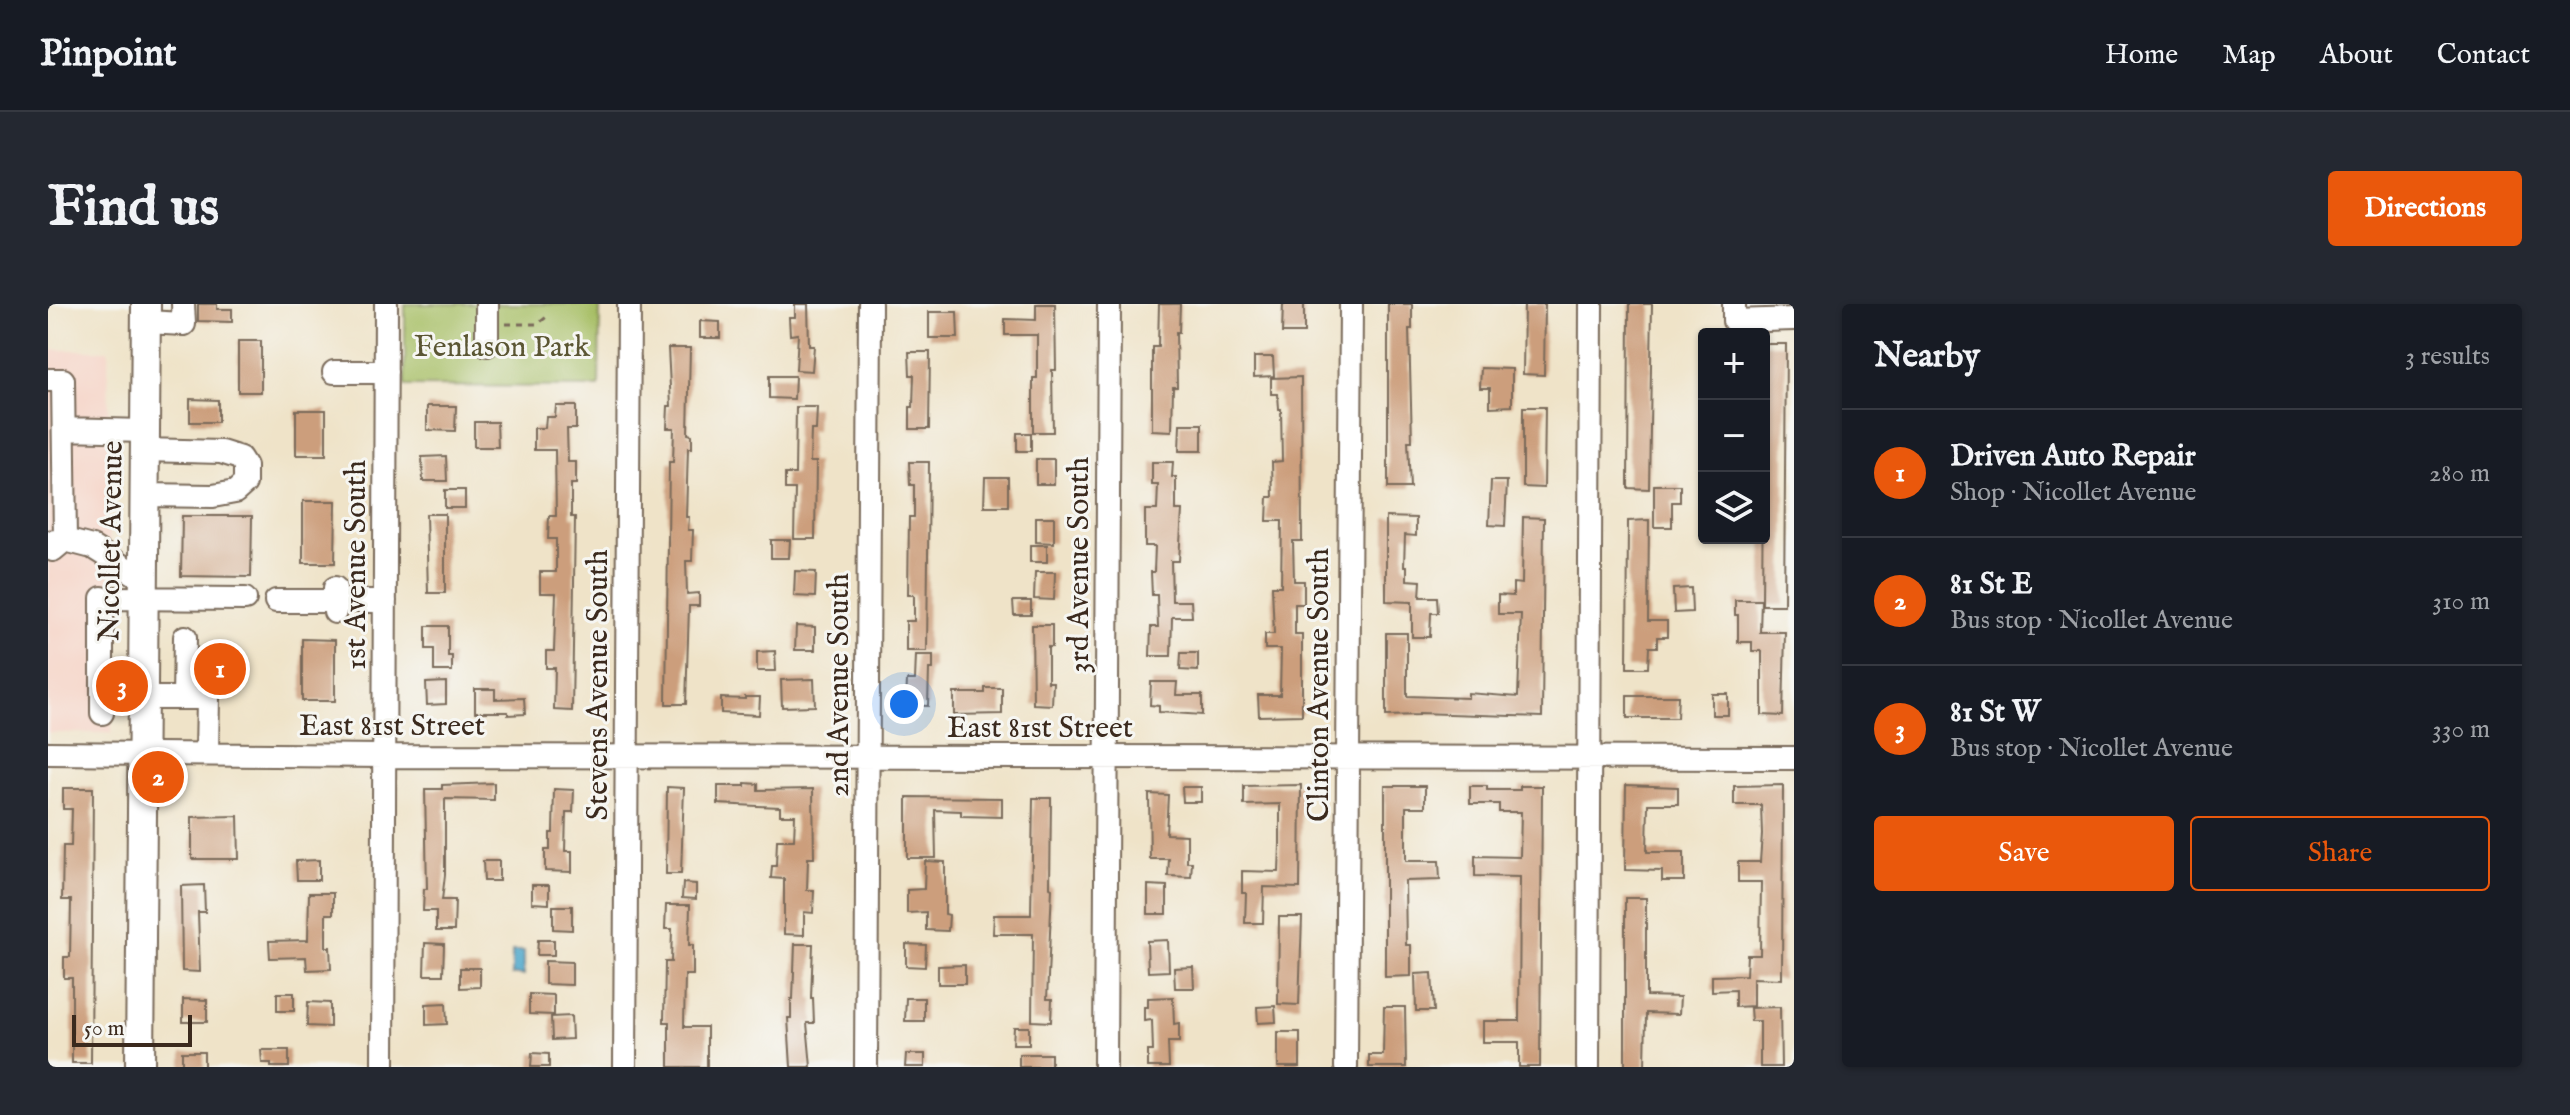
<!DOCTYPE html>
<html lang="en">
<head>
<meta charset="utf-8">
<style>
  body { margin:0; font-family:"IM FELL English",serif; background:#242831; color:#f1f3f6 }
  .controls { position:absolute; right:24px; top:24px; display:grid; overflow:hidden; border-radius:8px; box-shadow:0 2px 6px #0004 }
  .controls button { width:72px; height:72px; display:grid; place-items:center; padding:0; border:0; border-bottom:2px solid #363941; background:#171b24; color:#f1f3f6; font:40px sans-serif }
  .scale { position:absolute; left:24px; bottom:20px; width:120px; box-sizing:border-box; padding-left:8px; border:4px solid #3b2a1e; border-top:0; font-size:22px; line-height:28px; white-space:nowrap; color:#3b2a1e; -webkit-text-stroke:6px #f6f6f2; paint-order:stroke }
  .you { position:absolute; left:856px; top:400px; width:28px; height:28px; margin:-20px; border:6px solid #fff; border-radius:50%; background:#1a73e8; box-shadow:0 0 0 12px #1a73e833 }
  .badge { display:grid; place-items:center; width:52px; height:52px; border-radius:50%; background:#ea580c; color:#fff; font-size:26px; font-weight:700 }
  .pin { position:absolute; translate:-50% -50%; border:4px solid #fff; box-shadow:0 2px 8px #0006 }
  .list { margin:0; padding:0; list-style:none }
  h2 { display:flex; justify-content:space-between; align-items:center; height:104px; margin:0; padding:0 32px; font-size:34px }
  h2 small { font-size:26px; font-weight:400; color:#9ea1a6 }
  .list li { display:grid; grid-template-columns:52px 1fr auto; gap:24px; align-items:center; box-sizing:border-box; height:128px; padding:0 32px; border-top:2px solid #363941 }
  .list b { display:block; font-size:30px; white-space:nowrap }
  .list p { margin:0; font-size:26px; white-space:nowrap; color:#9ea1a6 }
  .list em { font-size:26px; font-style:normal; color:#9ea1a6 }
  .actions { display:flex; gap:16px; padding:24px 32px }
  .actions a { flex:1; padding:18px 0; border:2px solid #ea580c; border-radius:8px; text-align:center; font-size:28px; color:#ea580c }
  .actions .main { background:#ea580c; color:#fff }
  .icon { flex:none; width:44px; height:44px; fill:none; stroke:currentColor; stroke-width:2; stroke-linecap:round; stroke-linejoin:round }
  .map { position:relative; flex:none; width:1746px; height:763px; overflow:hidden; border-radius:8px }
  header { display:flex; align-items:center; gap:48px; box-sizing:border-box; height:112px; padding:0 40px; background:#171b24; border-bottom:2px solid #363941 }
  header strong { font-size:38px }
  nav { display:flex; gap:44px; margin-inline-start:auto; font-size:28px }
  .intro { display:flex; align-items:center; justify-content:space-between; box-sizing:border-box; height:192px; padding:0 48px }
  h1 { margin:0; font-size:56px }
  .button { padding:20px 36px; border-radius:8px; background:#ea580c; color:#fff; font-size:28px; font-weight:700 }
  main { display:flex; gap:48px; padding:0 48px }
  aside { flex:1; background:#171b24; border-radius:8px; box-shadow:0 2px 6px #0004 }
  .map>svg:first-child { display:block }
</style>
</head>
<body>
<header>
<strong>Pinpoint</strong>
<nav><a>Home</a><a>Map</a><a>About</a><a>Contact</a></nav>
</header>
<div class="intro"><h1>Find us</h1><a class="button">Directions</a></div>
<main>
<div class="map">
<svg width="1746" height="763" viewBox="0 0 1746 763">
  <rect width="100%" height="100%" fill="#f6f6f2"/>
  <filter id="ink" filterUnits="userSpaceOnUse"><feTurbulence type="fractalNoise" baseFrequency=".0125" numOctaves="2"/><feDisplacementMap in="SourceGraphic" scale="16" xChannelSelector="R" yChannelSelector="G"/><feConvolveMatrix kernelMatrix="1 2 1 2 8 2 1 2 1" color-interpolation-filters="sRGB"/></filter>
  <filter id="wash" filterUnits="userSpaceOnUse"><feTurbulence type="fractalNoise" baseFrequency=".006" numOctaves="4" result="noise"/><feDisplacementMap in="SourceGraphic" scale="32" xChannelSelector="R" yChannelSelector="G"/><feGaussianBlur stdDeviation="1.8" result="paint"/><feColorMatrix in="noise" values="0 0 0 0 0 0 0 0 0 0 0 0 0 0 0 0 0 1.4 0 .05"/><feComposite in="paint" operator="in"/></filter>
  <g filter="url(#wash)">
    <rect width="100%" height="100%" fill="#efe3c8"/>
    <path fill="#f6d2c4" d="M0,46h60l4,383h-64z"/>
    <path fill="#a6be64" stroke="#707441" stroke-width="2" d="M357,0h195l-1,83 -194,-1z"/>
    <path fill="#4ca6ca" stroke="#446874" stroke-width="2" d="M464,647h12v24h-12z"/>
    <g id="blocks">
      <path fill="#cc9e7c" d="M150,0h19v5h15v13l-34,-1z
        M747,0h13l1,42h5l-2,25 -16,-1 2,-36 -8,1 -1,-18h6z
        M988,0h19l1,66h-4l1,62h-20v-54h4v-43h-32v-16l31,1z
        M1111,0h21l-1,28h-3l1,55h-4l-1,44 -20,-1v-83h6z
        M1235,0h21v29h-22z
        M1340,0h24v25h-3l3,112h-4l2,47h-22z
        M1476,0h21l-1,71 -21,-1z
        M1581,0h23l-3,185 -21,-1z
        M881,8h28l1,26h-29z
        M652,17l20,1v16h-20z
        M190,37h23v51h-23z
        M1716,40h22l-2,261h-22z
        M620,44h22l-2,86 4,1v13h-4l-2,69h3l-1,13h5l-1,31h-6l1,33 12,-1v13h-10l-3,98h-20l3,-242h4l1,-34h-7l1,-22h3z
        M861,48h21l-1,77h-19v-22h3l1,-32h-4z
        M1206,53h19l1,19 -20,1z
        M1433,64l31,1v37l-22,1v-19h-10z
        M721,72h26l-1,23 -25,-1z
        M1253,73l1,164h-9l1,40h10v23h-9v30h7v81l-43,1 -1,-21h22l1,-46h-16v-15h9l-2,-48h9l1,-65h-15l1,-24h5l-1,-35 10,-1 -1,-52h-2l-1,-15h-7v-16z
        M142,95l28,1v22h-28z
        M379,102h29l-1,25 -28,-1z
        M508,102h20v23h-9l1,33h8v22h-5v33h4l-3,194 -18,-1 1,-42h-9v-17h8l2,-58h-16v-21h16v-33h-8l1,-23h7l-1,-66h-21v-22h11l1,-11h9z
        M748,103h21l-1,23h-5l-1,32h6l-1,77h-21l1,-50h-10v-15h10z
        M1475,103h22l-1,81 -21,-1z
        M248,106h30v45h-30z
        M426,118h23l1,25h-24z
        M1132,120h22v27h-23z
        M969,129h14v18h-14z
        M398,152l1,25h-24l-1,-24z
        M988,155h18v25h-18z
        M861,158h20l-2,189h-21v-30h8v-26h-6l1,-78h5v-32h-4z
        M1104,158h21l-1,15h4v33h6l-3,51h-8l1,40h19l1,16h-20l-1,39h-21l1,-29h7l-1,-32h-5l-1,-23h3l1,-26h-10v-36h12l1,-25h-6z
        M937,173h23v29h-24z
        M1443,177h16l-2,45 -16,-1z
        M1606,181h26v17h-8v25h-18z
        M397,186h20v18h-20z
        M255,197h33l-1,62h-32z
        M378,210h19v79h-17z
        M134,212h70l-1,61 -70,-1z
        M988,213h18v26l-18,-1z
        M1338,213l30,1v18l-11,-1 -1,31h3v14l14,1 -1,16h17l1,16h-7l-1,24h-18v-35l-26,-1z
        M1475,213l21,1 -2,199 -123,-4v2l-33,1v-83h21v63l61,2v-5l50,4 3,-83h-23v-19l15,1v-13l9,1z
        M1601,216l-1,101h19v16h-10v10h-8l-1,21h-21l1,-147z
        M723,236h19l-1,18h-18z
        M982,241h17v17h-17z
        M747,267l21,1 -1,25 -21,-1z
        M987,268h20l-1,28 -20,-1z
        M1643,284l1,24 -18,1 -1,-24z
        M1687,296h26l-1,32h25l-2,84 -21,-1v-64h-10v-9h-14v-27h-3z
        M965,297h18v14h-17z
        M984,321h20v22h-4v35h5l-1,23 -19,-1z
        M378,322h22v30h4v15h-18v-22h-8z
        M748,322l19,1v23h-20z
        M254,335l33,1v61h-33z
        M159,347h26l1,35 -27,-2z
        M727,347l1,20h-19v-19z
        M1133,349h17v18l-18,-1z
        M868,351h17v14h-4l-1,37 -22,-1 1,-25h8z
        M766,375l1,27 -33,1 -1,-27z
        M398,378v22l-19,1 -1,-22z
        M1103,378h26l-1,13h26v20l-43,-3v-6l-9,-1z
        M937,384h17v26l-48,1v-22h31z
        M427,385h20v10l29,-1 1,16 -17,1v-3h-33z
        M1664,390h16v21h-16z
        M1579,392h51l-1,22h-50z
        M697,393h15l-1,18 -38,-2v-15l24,1z
        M446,479v17l-49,-1v76l-3,25h13l-1,31h-18v-20h-13l1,-22h3l-2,-100h17v-4z
        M697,479l13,1v6l55,-1 1,69h-6l-1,32h7l-1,23 -9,-1v23l-20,-1v-55l-13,-1 1,-12h4l1,-26h17l1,-25h-15v-8l-62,-3v-18h27z
        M1253,481l-1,103 -36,-1 -1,36h-18l1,-30h-4v-22l37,1 1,-28v-40l-36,1v-19z
        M1578,481l52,2v17h-30l-1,48h37v29h-22v-10l-37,-1z
        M1735,481l-1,194 -29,-1v28l-18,1v-17l-23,1v-15l34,-1 1,-20h13l1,-73h-23v-20h22l2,-28 -1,-29h-27v-19z
        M1337,482h40v21h-19v54h33l1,19 -35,1 1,64h5v31l-26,1z
        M1422,482h17v4h33v-4h22l-2,281h-21v-25h-36v-21h36l1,-144 -45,-1v-20l45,1 1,-45h-22v-8h-29z
        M619,483l17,1 -3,86h-15z
        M1134,483h19v15h-18z
        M15,484h30l-2,275h-19v-85h-8v-21h6l1,-57h-9l1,-54h8l1,-37h-9z
        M506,485l20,1 -1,22h-7l-1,39h7v21l-27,-1v-21h5v-17h3z
        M1101,490l19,1 -2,39 21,1v27h5l-1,15 -23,-1 1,-17h-19z
        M859,493l95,1v19l-41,-1v-5l-26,-1 1,48h-29z
        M985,494h18l-1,89 2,1 -5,111h5l-1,23 -19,-1 1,-87h-40l1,-19h37z
        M190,512l1,43h-47v-42z
        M271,556v20h-22l-1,-19z
        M435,557h16v20h-15z
        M877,557l20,1v52l4,1 -1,16 -22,-1v-18l-19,1v-23l17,-1z
        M635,579l13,1v15l-14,-1z
        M156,581l1,27h-7l2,60 -18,-1 -1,-85z
        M484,581h17v19l-17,-1z
        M1100,581l19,1v28h-19z
        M261,589h24v21h-7v33h4l1,22 -24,1 -1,-13 -36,1 -1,-17 39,-1z
        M1577,594h21v98l34,1 -1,17 -33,-1 -1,54h-20z
        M618,601h24l-1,40h4v30h-8l-1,52h23v40h-38v-45h-5l1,-60h6l1,-33h-7z
        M505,602h19v24l-19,-1z
        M1231,613h23l-3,88 -21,-1z
        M490,636h16v15h-17z
        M1120,636l1,31 -21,1 -1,-31z
        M377,639l19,1 -1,31h-19z
        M747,640h18l-2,54h2l1,25h-7l4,44h-20l-3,-49h3v-19h2z
        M858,640l20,1 -1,22 -19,-1z
        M497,657l27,1v23l-27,-1z
        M917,661v19h-27v-18z
        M1145,663l1,21h-19l-1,-20z
        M412,664h20v19l-20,1z
        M1384,669l2,38h-18l-1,-37z
        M229,689h17v18h-17z
        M481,690l25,1v20l-25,-1z
        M1125,693l1,27 5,-1v19h-11l1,25h-21v-16h5l-1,-31 -8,1v-14h4v-9z
        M858,694h18v23h-19z
        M135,695l24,1v22h-24z
        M260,698l22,1v24l-23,-1z
        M398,699l1,21 -21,1v-21z
        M1227,702l1,16 -18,1 -1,-16z
        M1336,703h21l1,60h-37v-12h14z
        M1732,703l1,60h-21v-46h-9l-1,-13z
        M523,712l1,23 -20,1 -1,-23z
        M966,723h15v17h-16z
        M1230,728h22v35h-22z
        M213,746h28v17h-18v-4h-9z
        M134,748h22v15h-22z
        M484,749l17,1v13h-18z
        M858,750h19v13h-20z
        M971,750h32v13h-32z"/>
    </g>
  </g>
  <g filter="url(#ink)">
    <use href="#blocks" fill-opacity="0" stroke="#7a6b5a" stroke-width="2"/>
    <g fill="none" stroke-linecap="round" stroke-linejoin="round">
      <defs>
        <path id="minor" d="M439,0v41
          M1686,0v17l60,-2
          M98,18l38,2 -1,-20
          M286,68h52
          M0,76h15l2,160 -17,2
          M16,125l81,2
          M96,191l69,1 22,-4 10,-9v-17l-5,-8 -19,-6 -76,-2
          M5,246l12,-10 27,7 51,32
          M287,284v13h50
          M63,294l134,1
          M228,297h59v11
          M94,394h66l-1,55
          M136,394l1,-61
          M54,409v-115
          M0,449l336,3 1410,2
          M335,763l3,-763
          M577,763l4,-763
          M818,763l4,-763
          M1057,763l4,-763
          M1298,763l5,-763
          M1540,763l3,-763"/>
        <path id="major" d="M92,763l6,-763"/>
      </defs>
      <use href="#minor" stroke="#7a6b5a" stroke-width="26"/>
      <use href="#major" stroke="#7a6b5a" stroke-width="32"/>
      <path stroke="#7a6b5a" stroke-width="3" stroke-dasharray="6 6" stroke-linecap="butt" d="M458,20h32l12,-10"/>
      <use href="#minor" stroke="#fff" stroke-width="22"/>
      <use href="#major" stroke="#fff" stroke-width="28"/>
    </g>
  </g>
  <g text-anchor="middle" stroke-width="6" stroke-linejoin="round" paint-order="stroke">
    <g font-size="30" fill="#5b5633" stroke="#f6f6f2">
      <text x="454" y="52">Fenlason Park</text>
    </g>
    <g font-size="30" fill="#3b2a1e" stroke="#f6f6f2">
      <text transform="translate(62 237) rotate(-89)" y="10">Nicollet Avenue</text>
      <text transform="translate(307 261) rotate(-90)" y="10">1st Avenue South</text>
      <text transform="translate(1030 261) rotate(-90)" y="10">3rd Avenue South</text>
      <text transform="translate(549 381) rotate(-90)" y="10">Stevens Avenue South</text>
      <text transform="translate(790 381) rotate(-90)" y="10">2nd Avenue South</text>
      <text transform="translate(1270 381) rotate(-90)" y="10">Clinton Avenue South</text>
      <text x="344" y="431">East 81st Street</text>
      <text x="992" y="433">East 81st Street</text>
    </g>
  </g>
</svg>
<div class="controls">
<button>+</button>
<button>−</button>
<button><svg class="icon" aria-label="layers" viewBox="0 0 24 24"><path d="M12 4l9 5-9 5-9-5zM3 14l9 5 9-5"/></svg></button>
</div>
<div class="scale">50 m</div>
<div class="you"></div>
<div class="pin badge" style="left:172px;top:365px">1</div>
<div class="pin badge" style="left:110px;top:473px">2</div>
<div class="pin badge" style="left:74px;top:382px">3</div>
</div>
<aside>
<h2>Nearby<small>3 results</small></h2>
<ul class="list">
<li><span class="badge">1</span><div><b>Driven Auto Repair</b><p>Shop · Nicollet Avenue</p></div><em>280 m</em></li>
<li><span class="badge">2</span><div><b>81 St E</b><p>Bus stop · Nicollet Avenue</p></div><em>310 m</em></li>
<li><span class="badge">3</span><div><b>81 St W</b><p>Bus stop · Nicollet Avenue</p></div><em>330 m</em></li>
</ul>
<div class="actions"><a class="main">Save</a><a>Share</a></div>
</aside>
</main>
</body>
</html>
